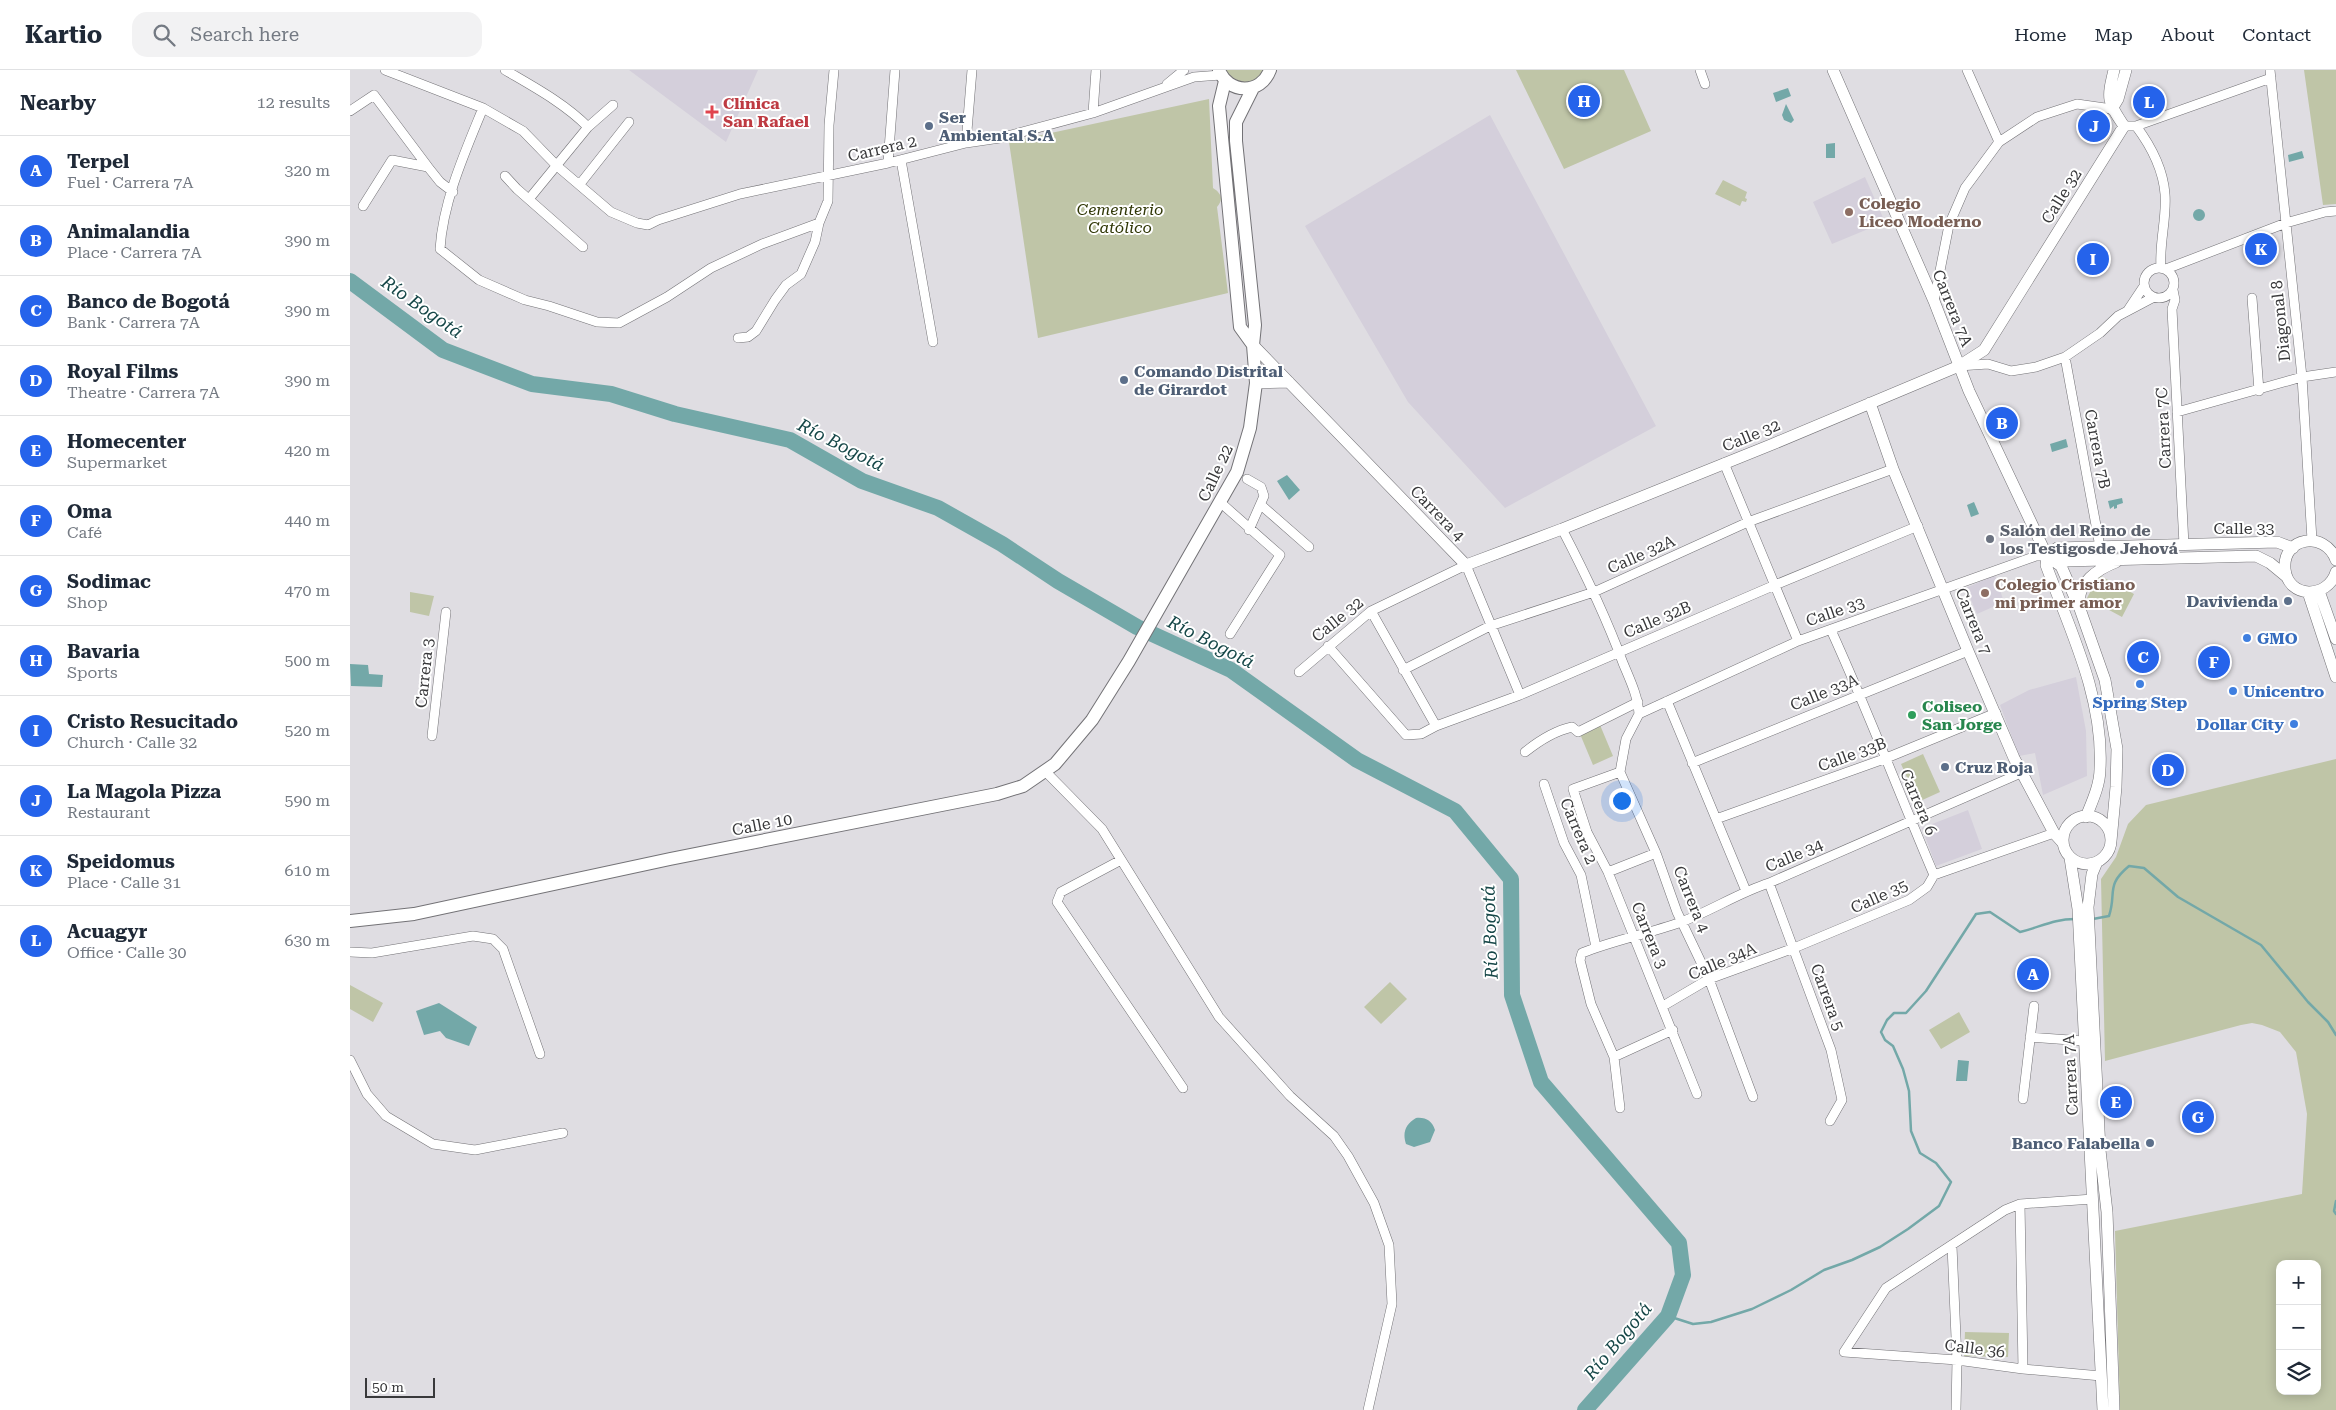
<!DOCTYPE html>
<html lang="en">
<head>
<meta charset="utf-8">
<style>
  body { margin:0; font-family:"Roboto Serif",serif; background:#f2f2f3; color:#1f2937 }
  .controls { position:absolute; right:15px; bottom:15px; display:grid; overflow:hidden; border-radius:10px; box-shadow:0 2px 12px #0003 }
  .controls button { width:45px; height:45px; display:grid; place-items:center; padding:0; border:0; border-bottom:1px solid #e0e1e3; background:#fff; color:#1f2937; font:25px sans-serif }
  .scale { position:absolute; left:15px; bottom:12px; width:70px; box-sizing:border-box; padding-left:5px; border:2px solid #39393b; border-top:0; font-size:14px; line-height:18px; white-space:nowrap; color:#39393b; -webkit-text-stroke:4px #fff; paint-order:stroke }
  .you { position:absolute; left:1271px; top:730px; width:18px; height:18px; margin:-12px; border:4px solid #fff; border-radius:50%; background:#1a73e8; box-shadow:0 0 0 8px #1a73e833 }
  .badge { display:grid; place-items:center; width:32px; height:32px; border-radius:50%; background:#2563eb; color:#fff; font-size:16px; font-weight:700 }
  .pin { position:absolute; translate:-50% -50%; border:2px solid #fff; box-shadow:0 1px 5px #0006 }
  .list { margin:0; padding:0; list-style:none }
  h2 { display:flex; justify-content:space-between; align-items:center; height:65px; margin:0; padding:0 20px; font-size:21px }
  h2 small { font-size:16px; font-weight:400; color:#747a83 }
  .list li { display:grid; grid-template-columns:32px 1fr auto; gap:15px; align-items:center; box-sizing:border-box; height:70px; padding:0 20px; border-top:1px solid #e0e1e3 }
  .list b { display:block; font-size:19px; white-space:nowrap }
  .list p { margin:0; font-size:16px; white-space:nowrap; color:#747a83 }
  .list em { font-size:16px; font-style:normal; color:#747a83 }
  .icon { flex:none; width:28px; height:28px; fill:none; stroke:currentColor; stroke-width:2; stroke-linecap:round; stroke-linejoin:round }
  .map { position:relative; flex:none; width:1986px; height:1340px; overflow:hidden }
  header { display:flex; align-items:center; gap:30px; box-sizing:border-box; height:70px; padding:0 25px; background:#fff; border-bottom:1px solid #e0e1e3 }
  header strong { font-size:24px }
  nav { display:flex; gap:28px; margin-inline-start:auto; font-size:18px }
  .search { width:350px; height:45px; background:#f2f2f3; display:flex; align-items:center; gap:12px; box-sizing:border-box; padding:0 18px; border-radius:15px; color:#747a83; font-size:19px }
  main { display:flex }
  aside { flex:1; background:#fff }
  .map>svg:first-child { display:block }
</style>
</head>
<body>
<header>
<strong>Kartio</strong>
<div class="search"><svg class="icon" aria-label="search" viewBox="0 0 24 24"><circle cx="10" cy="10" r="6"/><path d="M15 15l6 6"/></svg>Search here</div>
<nav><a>Home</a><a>Map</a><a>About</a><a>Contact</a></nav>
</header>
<main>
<aside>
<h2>Nearby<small>12 results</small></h2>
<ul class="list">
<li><span class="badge">A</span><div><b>Terpel</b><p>Fuel · Carrera 7A</p></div><em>320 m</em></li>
<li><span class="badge">B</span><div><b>Animalandia</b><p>Place · Carrera 7A</p></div><em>390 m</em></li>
<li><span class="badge">C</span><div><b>Banco de Bogotá</b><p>Bank · Carrera 7A</p></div><em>390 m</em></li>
<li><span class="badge">D</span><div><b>Royal Films</b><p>Theatre · Carrera 7A</p></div><em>390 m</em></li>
<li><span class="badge">E</span><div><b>Homecenter</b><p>Supermarket</p></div><em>420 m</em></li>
<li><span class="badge">F</span><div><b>Oma</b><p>Café</p></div><em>440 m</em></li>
<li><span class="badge">G</span><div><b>Sodimac</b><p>Shop</p></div><em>470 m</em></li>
<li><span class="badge">H</span><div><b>Bavaria</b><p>Sports</p></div><em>500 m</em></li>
<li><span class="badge">I</span><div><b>Cristo Resucitado</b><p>Church · Calle 32</p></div><em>520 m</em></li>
<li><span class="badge">J</span><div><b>La Magola Pizza</b><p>Restaurant</p></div><em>590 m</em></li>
<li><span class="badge">K</span><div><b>Speidomus</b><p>Place · Calle 31</p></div><em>610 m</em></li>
<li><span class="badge">L</span><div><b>Acuagyr</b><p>Office · Calle 30</p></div><em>630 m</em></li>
</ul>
</aside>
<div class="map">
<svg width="1986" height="1340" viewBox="0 0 1986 1340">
  <rect width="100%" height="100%" fill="#dfdde2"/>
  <path fill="#d4cfdb" d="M279,0h129l-32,72z
    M1140,45l166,311 -151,82 -97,-106 -103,-176z
    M1515,107l20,45 -53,22 -19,-42z
    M1645,505l9,27 -27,12 -11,-26z
    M1726,607l10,54 1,45 -44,19 -8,-42 -16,3 -19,-51 29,-15z
    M1618,740l14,39 -46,17 -14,-38z"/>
  <path fill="#bfc5a7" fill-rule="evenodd" d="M874,0h41c-16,18 -25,17 -41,0z
    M1166,0h108l27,61 -87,38z
    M1954,0h32v134l-13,1z
    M859,29l4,89c8,5 11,11 4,19l11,86 -190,45 -29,-196z
    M1373,110l24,12 -2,6 2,1 -1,3 -4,-1 -2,5 -25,-12z
    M1749,505l35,19 -12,23 -35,-19z
    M60,522l24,4 -5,20 -19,-4z
    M1250,655l13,31 -20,9 -13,-31z
    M1573,684l17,38 -22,10 -17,-38z
    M1986,689v651h-216l-5,-179 187,-37 5,-80 -11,-62 -16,-20 -18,-7 -10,-2 -11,2 -136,36 -4,-182 15,-22 12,-33 18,-19zM1930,1194h37v127h-37z
    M1040,912l17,17 -26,25 -17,-17z
    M0,915l33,18 -10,19 -23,-13z
    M1609,942l11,20 -29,17 -12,-19z
    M1615,1262l44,1 -1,24 -44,-1z"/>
  <path fill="#73a8a8" d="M1438,18l3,8 -15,6 -3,-9z
    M1436,34l8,16 -3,3 -7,-3 -2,-5z
    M1485,73v15h-9v-14z
    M1952,81l2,7 -15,4 -1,-7z
    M1843 145a6 6 0 1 1 12 0a6 6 0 1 1-12 0Z
    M1716,369l2,8 -16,5 -2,-8z
    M937,405l13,15 -11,10 -12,-19z
    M1772,428l1,5 -6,2v3l-3,1v-3l-4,3 -2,-8z
    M1624,432l5,12 -8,3 -4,-12z
    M0,594l18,1 1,9 14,1 -1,12 -31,-1z
    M89,933l38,24 -8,19 -23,-8 -6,-7 -16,4 -8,-24z
    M1608,990l11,1 -2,20h-11z
    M1066,1048c10,-1 16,3 19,12l-5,12 -16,5 -8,-3c-4,-12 0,-20 10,-26z"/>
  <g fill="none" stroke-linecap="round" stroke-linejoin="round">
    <path stroke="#73a8a8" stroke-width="2.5" d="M1743,849l16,-3c8,-24 -4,-30 20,-50l15,2 34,29 83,48 47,57 20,20 8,13
      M1986,1131l-2,10 2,3
      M1318,1246l25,8 18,-2 41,-13 39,-19 33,-20 28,-10 28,-13 28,-18 31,-23 12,-24 -15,-19 -16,-10 -9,-22 -2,-40 -6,-22 -10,-23 -8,-6 -4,-8 6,-12 7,-7h12l20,-22 50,-77 14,-2 30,20c21,-5 33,-13 55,-13"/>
    <path stroke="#73a8a8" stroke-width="16" d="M0,211l93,69 89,34 79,10 64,20 115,26 72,41 76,27 64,36 56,37 79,46 94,43 126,90 98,51 56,68 1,116 29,87 138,161 4,32 -15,41 -83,94"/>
    <defs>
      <path id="street" d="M35,0l98,38 40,23 34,35 54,46 26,11 11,2 10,-5 82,-26 148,-31 78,-20 34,-5 93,-25 101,-36 27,-2
        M155,0c29,17 59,33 83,57
        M1350,0l5,14
        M1617,0l32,72
        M1920,0l32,307 10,163
        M817,14l17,-14
        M133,38c-18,44 -40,93 -43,141l39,31 46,20 24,6 48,16 22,1 48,-26 44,-29 51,-24 57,-21
        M0,41l24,-16 54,72
        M743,43l3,-43
        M1774,56h12l135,-48
        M1786,56c15,20 27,42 29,68 2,24 -6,49 -4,74
        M616,73l6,-73
        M551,90l32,182
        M538,93l7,-93
        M155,106l12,13 66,58
        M230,114l49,-62
        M179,129l59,-72 25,-22
        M13,136l29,-46 36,7 12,15 13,10
        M1794 213a15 15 0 1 1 30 0a15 15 0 1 1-30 0Z
        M1816,199l120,-46 39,-11 11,-1
        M1823,220l2,10 -3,9 12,236
        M1902,228l7,93
        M1584,231l15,-76 16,-37 34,-46 38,-25 40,-13 35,5
        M1778,240l16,-24
        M388,268l10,-1 8,-6 19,-31 11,-15 15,-11 14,-32 4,-19 9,-22 1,-76 5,-55
        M1715,287l35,190
        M1609,296l29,-2 23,7 25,-4 29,-10 35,-24 18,-17 36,-19
        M1827,342l125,-35 34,-5
        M1374,393l74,178
        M897,409l14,8 3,9 -15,34
        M871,433l59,52 -50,79
        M911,435l48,42
        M1212,459c23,44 44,88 61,134 7,17 15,33 16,51
        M1021,541l65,115
        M1481,560c37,81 68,163 103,245
        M978,576l78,89 15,-1 15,-8 84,-31 255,-110 143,-59
        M1053,600l87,-44 104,-34 154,-70 145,-53
        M949,602l72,-61 95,-46 54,130
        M1317,631l79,190
        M1289,644l159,-73 238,-85h11
        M1289,644l-13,25 -6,33 36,81 21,59 32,67 44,118
        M82,666l14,-124
        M1175,682c15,-12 29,-21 47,-25l6,5 60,-30
        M1342,693l276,-112
        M695,701l57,58 117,188 71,79 44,40 14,20 26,47 15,42 3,59 -24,106
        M1270,702l-47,17 14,43 21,40 89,222
        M1194,714l20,59 17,32 15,72
        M1366,749l168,-60 112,-46
        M771,790l-60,32 -4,10 126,186
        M1258,802l48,-19
        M1419,813l62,167 11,50 -12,21
        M0,882l22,1 101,-17 20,3 10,10 37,105
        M1313,936l46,-27 85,-31 115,-48 18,-13 7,-12 120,-42
        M1680,967l54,4
        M1264,987l59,-27
        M0,990l17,34 19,22 47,28 42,6 88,-17
        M1673,1029l11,-93
        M1270,1038l-6,-51 -23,-53 -11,-44 2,-7c32,-13 66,-19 99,-31 30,-11 57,-29 88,-39l252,-110
        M1743,1129l-73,5 -15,6 -119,78 -42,64 113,8 66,9 78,7
        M1670,1134l3,165
        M1602,1176l5,114 -1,50"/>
      <path id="secondary" d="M1483,0l101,231 35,90 78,165 14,10 19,43 25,71 12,69 -1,38 -5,54
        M1762,39l6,-10 8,-29
        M903,275l213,220 96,-36 211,-85 186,-78 25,-16 140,-224c-17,-25 -17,-27 -10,-56
        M906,313l33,-1
        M1520,333l23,66 75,182 46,107 40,75 9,10
        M1697,486l-1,9c24,65 58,133 54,204 0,16 -8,33 -14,48
        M1697,486l10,-8 220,-6 16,6
        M1703,488l12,3 191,-5 14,7 17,14
        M1986,490c-11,-30 -54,-23 -51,9 3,30 43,30 51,3
        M1969,521l17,48
        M1958,522l28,85
        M1730,535c-4,-22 18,-36 36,-43
        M1713 770a24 24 0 1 1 48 0a24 24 0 1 1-48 0Z
        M1720,788l8,51 25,501
        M1747,792l-5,12 -4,33 12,243 7,62 7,198"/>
      <path id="primary" d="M869,0c9,24 42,25 51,0
        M875,11l-6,25 21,221 13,18
        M0,851l64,-7 256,-55 327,-65 26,-8 32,-22 37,-44 37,-59 108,-189 13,-44 6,-45 -3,-38 2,-20 -19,-184v-19l17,-34"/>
    </defs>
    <use href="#street" stroke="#737276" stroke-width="10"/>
    <use href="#secondary" stroke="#737276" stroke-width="12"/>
    <use href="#primary" stroke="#737276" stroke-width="14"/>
    <use href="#street" stroke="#fff" stroke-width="9"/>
    <use href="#secondary" stroke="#fff" stroke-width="11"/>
    <use href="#primary" stroke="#fff" stroke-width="12"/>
  </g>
  <path fill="#e0444e" stroke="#fff" stroke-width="2" d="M359.5 34.5h5v5h5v5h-5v5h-5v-5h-5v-5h5z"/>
  <g fill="#5c6f8a" stroke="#fff" stroke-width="2">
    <circle cx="579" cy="56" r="5"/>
    <circle cx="774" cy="310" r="5"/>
    <circle cx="1938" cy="531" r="5"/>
    <circle cx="1595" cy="697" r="5"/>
    <circle cx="1800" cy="1073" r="5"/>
  </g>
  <g fill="#8d6e63" stroke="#fff" stroke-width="2">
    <circle cx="1499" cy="142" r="5"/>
    <circle cx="1635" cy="523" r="5"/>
  </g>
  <circle fill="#6b7280" stroke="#fff" stroke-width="2" cx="1640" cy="469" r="5"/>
  <g fill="#3f7fe0" stroke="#fff" stroke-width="2">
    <circle cx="1897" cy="568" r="5"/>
    <circle cx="1790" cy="614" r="5"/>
    <circle cx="1883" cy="621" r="5"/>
    <circle cx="1944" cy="654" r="5"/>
  </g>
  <circle fill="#2e9e5b" stroke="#fff" stroke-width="2" cx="1562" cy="645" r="5"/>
  <g text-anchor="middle" stroke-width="4" stroke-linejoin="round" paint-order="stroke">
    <g font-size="16" font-weight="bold" fill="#be3a42" stroke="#fff" text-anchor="start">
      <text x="373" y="39">Clínica<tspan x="373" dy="18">San Rafael</tspan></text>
    </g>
    <g font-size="16" font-weight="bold" fill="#4e5e75" stroke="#fff" text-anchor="start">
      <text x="589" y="53">Ser<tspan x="589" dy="18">Ambiental S.A</tspan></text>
      <text x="784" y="307">Comando Distrital<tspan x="784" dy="18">de Girardot</tspan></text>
      <text x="1928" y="537" text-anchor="end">Davivienda</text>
      <text x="1605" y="703">Cruz Roja</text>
      <text x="1790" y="1079" text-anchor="end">Banco Falabella</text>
    </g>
    <g font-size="16" fill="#39393b" stroke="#fff">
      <text transform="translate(532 78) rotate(-13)" y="6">Carrera 2</text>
      <text transform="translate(1711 126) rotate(-58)" y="6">Calle 32</text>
      <text transform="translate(1603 238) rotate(68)" y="6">Carrera 7A</text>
      <text transform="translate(1930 251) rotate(-96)" y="6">Diagonal 8</text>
      <text transform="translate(1813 358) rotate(-93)" y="6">Carrera 7C</text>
      <text transform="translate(1401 365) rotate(-22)" y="6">Calle 32</text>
      <text transform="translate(1748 379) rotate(79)" y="6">Carrera 7B</text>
      <text transform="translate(865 403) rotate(-65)" y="6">Calle 22</text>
      <text transform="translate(1088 443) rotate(46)" y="6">Carrera 4</text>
      <text x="1894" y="464">Calle 33</text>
      <text transform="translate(1291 484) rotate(-24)" y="6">Calle 32A</text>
      <text transform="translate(1485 541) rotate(-19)" y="6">Calle 33</text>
      <text transform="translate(987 549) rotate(-39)" y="6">Calle 32</text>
      <text transform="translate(1307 549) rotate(-23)" y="6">Calle 32B</text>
      <text transform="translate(1624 551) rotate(68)" y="6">Carrera 7</text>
      <text transform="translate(74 603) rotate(-84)" y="6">Carrera 3</text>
      <text transform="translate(1474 622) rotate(-22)" y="6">Calle 33A</text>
      <text transform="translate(1502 684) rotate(-20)" y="6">Calle 33B</text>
      <text transform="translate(1569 732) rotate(67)" y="6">Carrera 6</text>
      <text transform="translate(412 754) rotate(-11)" y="6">Calle 10</text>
      <text transform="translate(1229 761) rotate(67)" y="6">Carrera 2</text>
      <text transform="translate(1444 785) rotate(-23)" y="6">Calle 34</text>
      <text transform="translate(1529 826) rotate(-24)" y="6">Calle 35</text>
      <text transform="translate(1342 829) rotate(68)" y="6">Carrera 4</text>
      <text transform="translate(1300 865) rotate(68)" y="6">Carrera 3</text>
      <text transform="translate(1372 891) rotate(-23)" y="6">Calle 34A</text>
      <text transform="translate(1478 927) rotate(70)" y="6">Carrera 5</text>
      <text transform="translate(1720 1005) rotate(-93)" y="6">Carrera 7A</text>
      <text transform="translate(1625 1278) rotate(7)" y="6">Calle 36</text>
    </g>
    <g font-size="16" font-weight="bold" fill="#785e54" stroke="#fff" text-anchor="start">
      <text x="1509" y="139">Colegio<tspan x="1509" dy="18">Liceo Moderno</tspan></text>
      <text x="1645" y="520">Colegio Cristiano<tspan x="1645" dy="18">mi primer amor</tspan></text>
    </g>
    <g font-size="16" font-style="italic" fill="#303706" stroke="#fff">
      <text x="770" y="145">Cementerio<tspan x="770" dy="18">Católico</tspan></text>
    </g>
    <g font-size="16" font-weight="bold" fill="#5b616d" stroke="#fff" text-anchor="start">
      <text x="1650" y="466">Salón del Reino de<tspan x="1650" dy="18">los Testigosde Jehová</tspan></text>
    </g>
    <g font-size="16" font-weight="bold" fill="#366cbe" stroke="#fff" text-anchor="start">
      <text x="1907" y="574">GMO</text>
      <text x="1893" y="627">Unicentro</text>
      <text x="1790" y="638" text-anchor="middle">Spring Step</text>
      <text x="1934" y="660" text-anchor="end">Dollar City</text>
    </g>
    <g font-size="16" font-weight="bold" fill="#27864d" stroke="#fff" text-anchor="start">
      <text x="1572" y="642">Coliseo<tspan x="1572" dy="18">San Jorge</tspan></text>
    </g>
    <g font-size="18" font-style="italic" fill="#164748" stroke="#fff">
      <text transform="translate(72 237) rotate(35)" y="6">Río Bogotá</text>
      <text transform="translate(491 375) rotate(27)" y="6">Río Bogotá</text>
      <text transform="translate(861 572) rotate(27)" y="6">Río Bogotá</text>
      <text transform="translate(1140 862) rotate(-92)" y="6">Río Bogotá</text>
      <text transform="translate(1268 1271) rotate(-50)" y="6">Río Bogotá</text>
    </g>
  </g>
</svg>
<div class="controls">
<button>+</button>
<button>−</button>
<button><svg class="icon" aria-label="layers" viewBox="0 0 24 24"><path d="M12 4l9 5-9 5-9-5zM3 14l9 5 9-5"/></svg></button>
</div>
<div class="scale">50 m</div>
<div class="you"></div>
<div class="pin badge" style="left:1683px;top:904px">A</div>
<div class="pin badge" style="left:1652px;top:353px">B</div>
<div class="pin badge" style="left:1793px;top:587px">C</div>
<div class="pin badge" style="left:1818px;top:700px">D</div>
<div class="pin badge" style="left:1766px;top:1032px">E</div>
<div class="pin badge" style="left:1864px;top:592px">F</div>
<div class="pin badge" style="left:1848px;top:1047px">G</div>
<div class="pin badge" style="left:1234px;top:31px">H</div>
<div class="pin badge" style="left:1743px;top:189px">I</div>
<div class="pin badge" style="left:1744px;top:56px">J</div>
<div class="pin badge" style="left:1911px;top:179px">K</div>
<div class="pin badge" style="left:1799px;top:32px">L</div>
</div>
</main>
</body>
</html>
